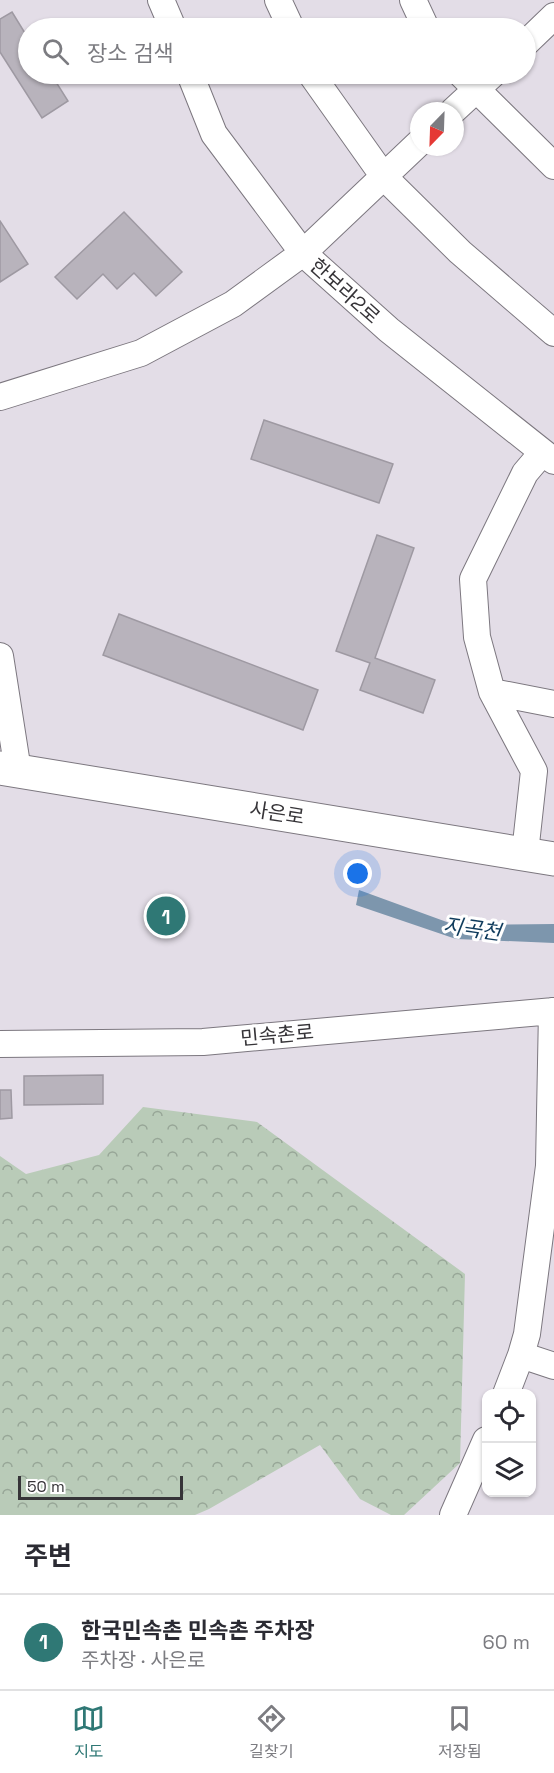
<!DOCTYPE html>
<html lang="ko">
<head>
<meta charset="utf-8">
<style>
  body { margin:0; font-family:"Space Grotesk","Noto Sans KR",sans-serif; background:#f7f7f7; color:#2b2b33 }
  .controls { position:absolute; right:18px; bottom:18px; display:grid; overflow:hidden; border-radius:12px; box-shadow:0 2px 4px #0004 }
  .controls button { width:54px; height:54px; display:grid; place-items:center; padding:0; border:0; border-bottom:2px solid #e1e1e2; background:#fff; color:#2b2b33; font:30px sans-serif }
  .compass { position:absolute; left:410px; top:102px; width:54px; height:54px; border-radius:50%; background:#fff; box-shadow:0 2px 4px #0004; rotate:203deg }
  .scale { position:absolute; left:18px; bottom:15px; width:165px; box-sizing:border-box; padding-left:6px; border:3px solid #363438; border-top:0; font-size:16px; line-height:21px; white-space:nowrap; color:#363438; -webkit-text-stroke:4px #fff; paint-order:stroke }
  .you { position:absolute; left:358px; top:874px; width:21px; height:21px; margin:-15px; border:4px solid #fff; border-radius:50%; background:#1a73e8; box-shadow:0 0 0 9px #1a73e833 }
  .badge { display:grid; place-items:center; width:39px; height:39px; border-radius:50%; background:#2f7875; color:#fff; font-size:20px; font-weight:700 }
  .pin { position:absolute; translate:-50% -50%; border:3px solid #fff; box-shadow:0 2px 6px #0006 }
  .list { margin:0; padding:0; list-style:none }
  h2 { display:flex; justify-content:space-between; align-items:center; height:78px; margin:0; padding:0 24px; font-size:26px }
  h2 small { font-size:20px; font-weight:400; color:#7c7c81 }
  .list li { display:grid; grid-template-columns:39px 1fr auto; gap:18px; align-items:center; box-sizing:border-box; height:96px; padding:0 24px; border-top:2px solid #e1e1e2 }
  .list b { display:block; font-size:22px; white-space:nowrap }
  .list p { margin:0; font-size:20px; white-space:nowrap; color:#7c7c81 }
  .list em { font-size:20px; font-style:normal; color:#7c7c81 }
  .icon { flex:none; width:33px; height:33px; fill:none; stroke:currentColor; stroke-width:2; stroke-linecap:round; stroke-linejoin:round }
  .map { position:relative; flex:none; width:554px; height:1515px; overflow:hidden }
  .search { position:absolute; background:#fff; box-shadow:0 2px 4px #0004; left:18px; right:18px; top:18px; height:66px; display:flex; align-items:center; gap:15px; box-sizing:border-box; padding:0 21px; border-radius:33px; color:#7c7c81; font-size:22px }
  .sheet { height:174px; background:#fff }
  nav { display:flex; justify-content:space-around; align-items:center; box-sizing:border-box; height:84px; border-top:2px solid #e1e1e2; background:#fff; font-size:16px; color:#7c7c81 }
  nav a { display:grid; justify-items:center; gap:3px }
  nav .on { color:#2f7875 }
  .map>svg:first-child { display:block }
</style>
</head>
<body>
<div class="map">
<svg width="554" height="1515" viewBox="0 0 554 1515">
  <defs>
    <pattern id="forest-crowns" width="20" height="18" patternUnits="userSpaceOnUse" patternTransform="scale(1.5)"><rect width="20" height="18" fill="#b9cbb8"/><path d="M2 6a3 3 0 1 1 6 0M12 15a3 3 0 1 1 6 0" fill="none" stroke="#97a697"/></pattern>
  </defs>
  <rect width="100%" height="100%" fill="#e3dde7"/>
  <path fill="url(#forest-crowns)" d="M143,1107l114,15 208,152 -5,189 -56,52h-13l-31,-16 -40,-54 -111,64 -14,6h-195v-359l26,18 73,-19z"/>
  <path fill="#7d96ad" d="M359,890l96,35 99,-1v19l-98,-4 -100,-34z"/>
  <path fill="#b8b3bc" stroke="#9e99a2" stroke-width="1.5" d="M12,12l16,26v36h23l17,27 -26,17 -42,-66v-33z
    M124,212l58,60 -26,24 -22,-23 -17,16 -14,-15 -26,25 -22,-22z
    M0,221l28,43 -28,18z
    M264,420l129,44 -14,39 -128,-44z
    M377,535l37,13 -39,110 60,22 -12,33 -63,-23 10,-27 -34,-12z
    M119,614l199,76 -15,40 -200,-75z
    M103,1075v29l-79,1v-29z
    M0,1090h11l1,28 -12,1z"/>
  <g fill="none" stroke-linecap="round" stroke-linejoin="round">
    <defs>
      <path id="minor" d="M161,0l12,28
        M278,0l13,28
        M413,0l13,28
        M526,43l28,-27
        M190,74l24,60 89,119 86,77 165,131
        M311,74l73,103 76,75 94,81
        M461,74l93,92
        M453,111l40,-37
        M0,397l141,-44 92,-49 70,-51 116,-110
        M0,656l18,115
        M492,692l62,12
        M525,853l9,-82 -42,-79 -15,-55 -4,-58 52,-106 17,-20
        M0,1044l203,-2 351,-31
        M521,1355l33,11
        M506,1394l15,-39 6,-21 22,-168 3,-155
        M453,1515l33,-75"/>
      <path id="major" d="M0,768l554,91"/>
    </defs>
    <use href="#minor" stroke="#7c777f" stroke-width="28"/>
    <use href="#major" stroke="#7c777f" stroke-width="35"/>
    <use href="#minor" stroke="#fff" stroke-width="26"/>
    <use href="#major" stroke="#fff" stroke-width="33"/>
  </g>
  <g text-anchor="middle" stroke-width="6" stroke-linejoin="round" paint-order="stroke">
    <g font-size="20" fill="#363438" stroke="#fff">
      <text transform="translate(345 291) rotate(42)" y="7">한보라2로</text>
      <text transform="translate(277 813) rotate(9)" y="7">사은로</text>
      <text transform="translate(277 1035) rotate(-5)" y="7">민속촌로</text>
    </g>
    <g font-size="21" font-style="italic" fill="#0f3b5c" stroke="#fff">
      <text transform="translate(472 929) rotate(8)" y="7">지곡천</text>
    </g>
  </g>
</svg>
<div class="controls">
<button><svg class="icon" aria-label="locate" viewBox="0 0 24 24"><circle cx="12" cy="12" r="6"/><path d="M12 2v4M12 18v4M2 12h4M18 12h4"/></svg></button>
<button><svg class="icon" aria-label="layers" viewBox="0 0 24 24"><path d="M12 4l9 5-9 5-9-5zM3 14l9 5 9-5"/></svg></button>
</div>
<svg class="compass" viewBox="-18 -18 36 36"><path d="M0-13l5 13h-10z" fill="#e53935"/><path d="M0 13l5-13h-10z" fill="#7c7c81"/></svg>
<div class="scale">50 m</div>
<div class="you"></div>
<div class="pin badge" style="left:166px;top:916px">1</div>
<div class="search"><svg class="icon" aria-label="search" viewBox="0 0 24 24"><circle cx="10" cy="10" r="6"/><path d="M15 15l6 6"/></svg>장소 검색</div>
</div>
<section class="sheet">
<h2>주변<small></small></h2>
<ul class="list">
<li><span class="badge">1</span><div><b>한국민속촌 민속촌 주차장</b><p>주차장 · 사은로</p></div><em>60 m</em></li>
</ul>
</section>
<nav>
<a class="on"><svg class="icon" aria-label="map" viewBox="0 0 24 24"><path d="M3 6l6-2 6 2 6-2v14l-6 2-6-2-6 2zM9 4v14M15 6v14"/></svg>지도</a>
<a><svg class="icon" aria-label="directions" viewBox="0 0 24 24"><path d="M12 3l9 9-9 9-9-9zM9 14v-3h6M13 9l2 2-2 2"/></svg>길찾기</a>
<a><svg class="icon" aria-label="saved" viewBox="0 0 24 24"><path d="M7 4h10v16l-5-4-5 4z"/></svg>저장됨</a>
</nav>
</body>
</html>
